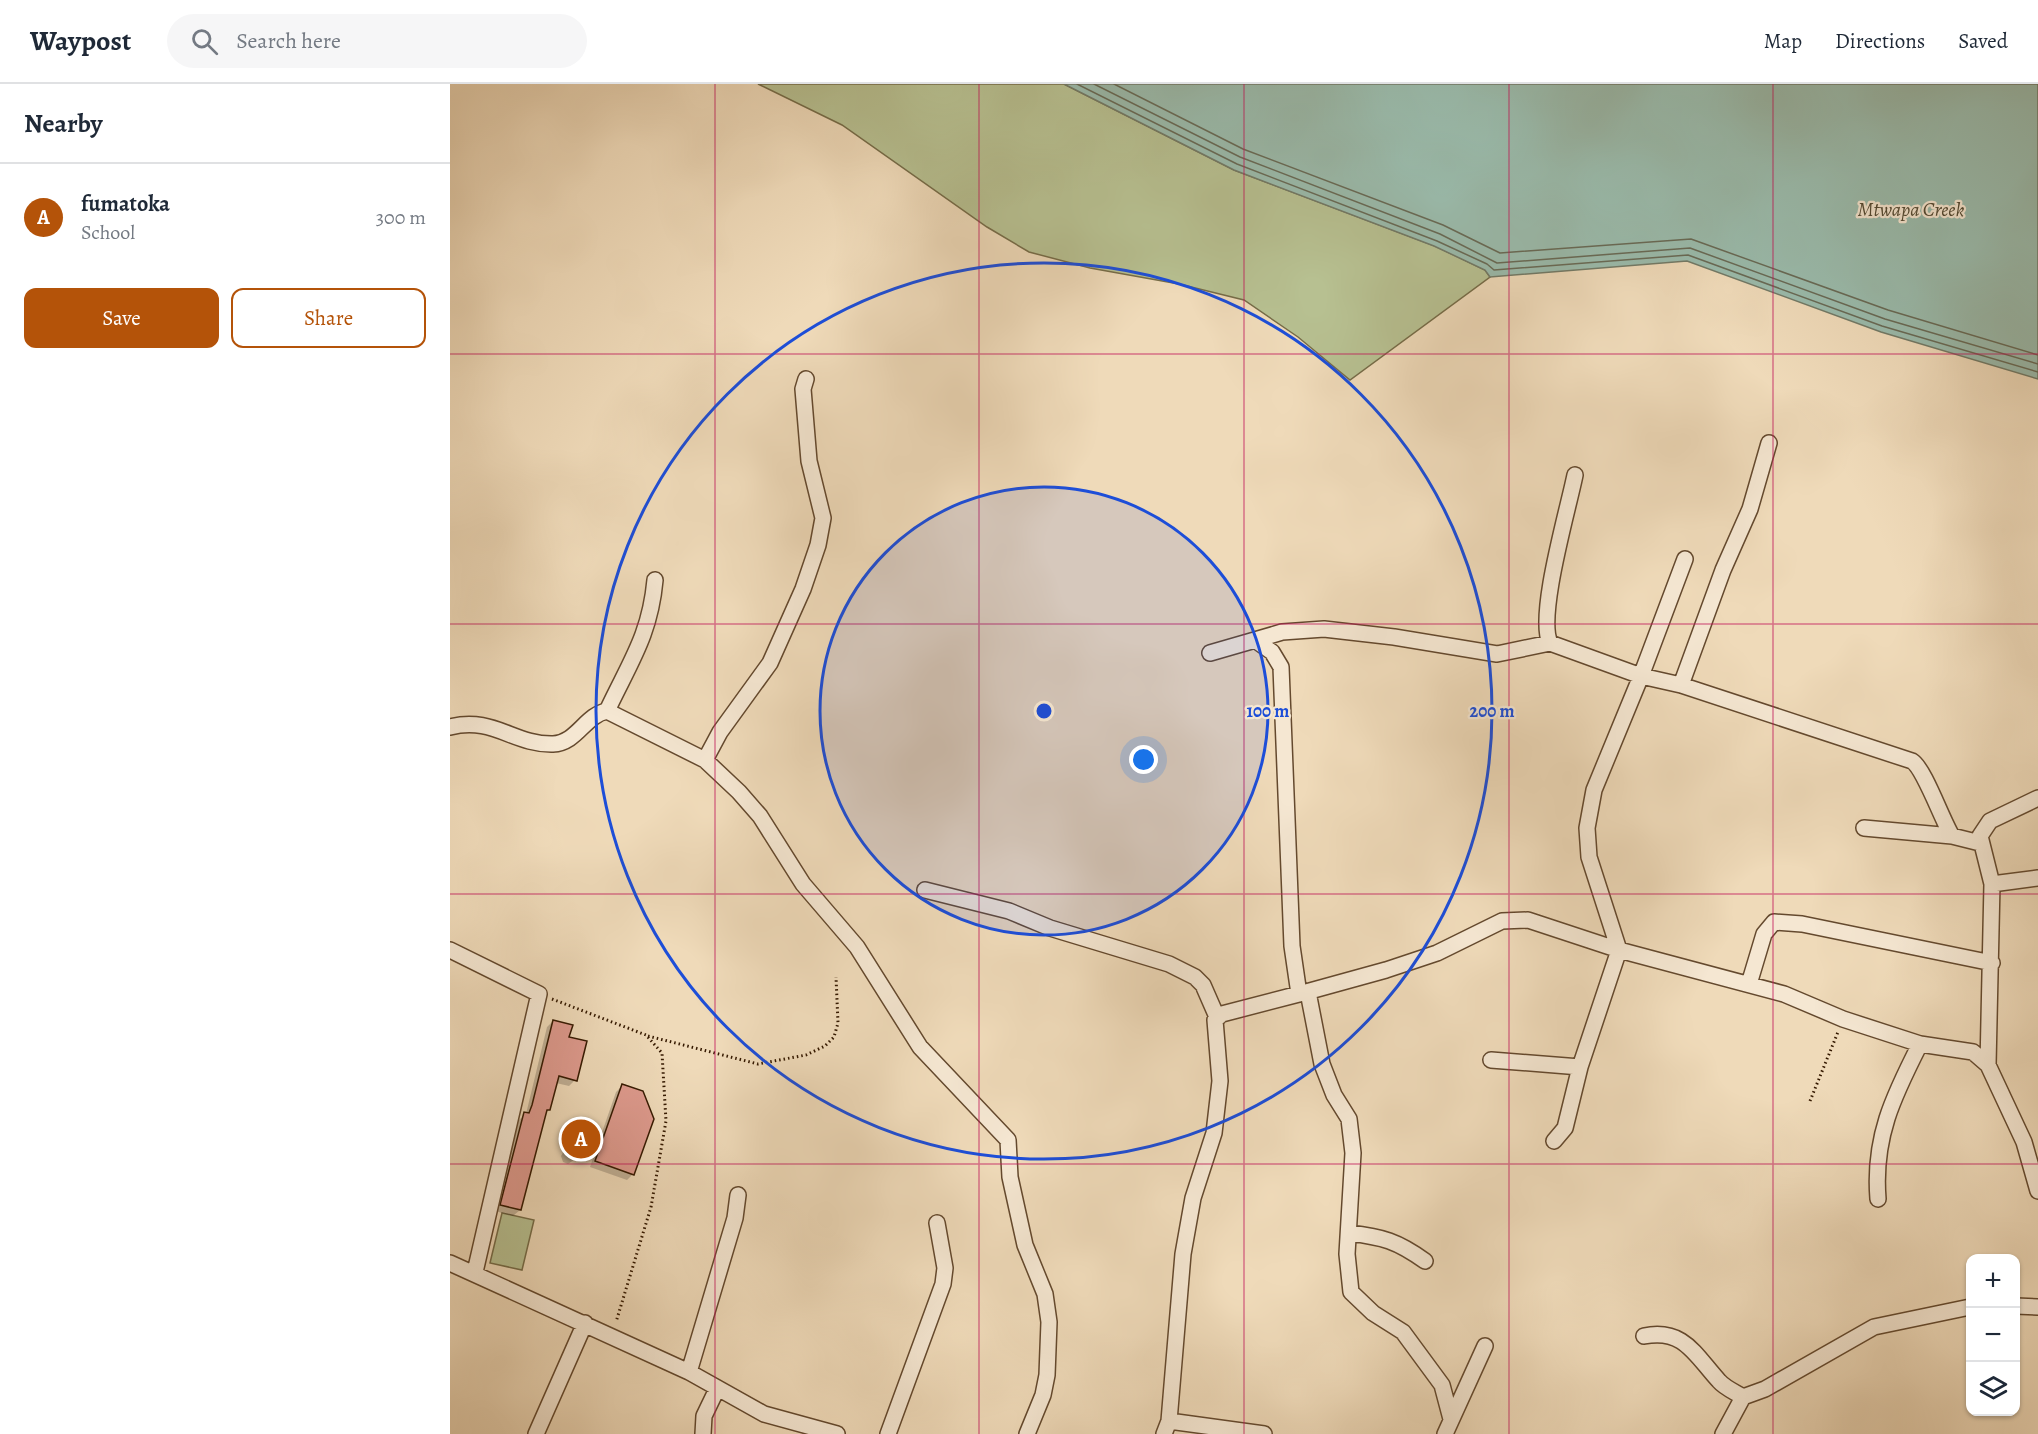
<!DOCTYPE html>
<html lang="en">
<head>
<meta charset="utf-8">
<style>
  body { margin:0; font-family:Alegreya,serif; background:#f6f6f7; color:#1f2937 }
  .controls { position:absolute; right:18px; bottom:18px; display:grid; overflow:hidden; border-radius:12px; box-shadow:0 2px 4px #0004 }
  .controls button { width:54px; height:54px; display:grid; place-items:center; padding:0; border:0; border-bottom:2px solid #e0e1e3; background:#fff; color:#1f2937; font:30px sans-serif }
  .you { position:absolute; left:694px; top:676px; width:21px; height:21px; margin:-15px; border:4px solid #fff; border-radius:50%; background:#1a73e8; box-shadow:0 0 0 9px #1a73e833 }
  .badge { display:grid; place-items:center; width:39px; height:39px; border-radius:50%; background:#b45309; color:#fff; font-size:20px; font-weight:700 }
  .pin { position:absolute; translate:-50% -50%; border:3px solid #fff; box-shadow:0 2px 6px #0006 }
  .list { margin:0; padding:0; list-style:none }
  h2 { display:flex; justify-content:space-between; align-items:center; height:78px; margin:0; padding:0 24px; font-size:26px }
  h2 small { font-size:20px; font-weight:400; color:#747a83 }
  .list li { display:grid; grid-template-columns:39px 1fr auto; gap:18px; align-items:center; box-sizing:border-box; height:108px; padding:0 24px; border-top:2px solid #e0e1e3 }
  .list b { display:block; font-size:22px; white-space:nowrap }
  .list p { margin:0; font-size:20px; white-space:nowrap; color:#747a83 }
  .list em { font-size:20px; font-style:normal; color:#747a83 }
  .actions { display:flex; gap:12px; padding:18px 24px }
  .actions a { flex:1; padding:14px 0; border:2px solid #b45309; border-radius:12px; text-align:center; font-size:21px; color:#b45309 }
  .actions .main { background:#b45309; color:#fff }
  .icon { flex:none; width:33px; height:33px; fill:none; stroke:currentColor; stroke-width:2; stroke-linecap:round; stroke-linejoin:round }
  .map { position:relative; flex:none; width:1588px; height:1350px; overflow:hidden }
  header { display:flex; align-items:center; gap:36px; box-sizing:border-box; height:84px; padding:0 30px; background:#fff; border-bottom:2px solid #e0e1e3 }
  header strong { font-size:28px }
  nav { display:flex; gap:33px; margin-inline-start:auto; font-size:21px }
  .search { width:420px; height:54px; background:#f6f6f7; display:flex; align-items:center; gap:15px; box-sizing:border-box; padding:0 21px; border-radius:33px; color:#747a83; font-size:22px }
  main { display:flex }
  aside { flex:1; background:#fff }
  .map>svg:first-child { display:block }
</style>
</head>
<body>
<header>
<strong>Waypost</strong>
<div class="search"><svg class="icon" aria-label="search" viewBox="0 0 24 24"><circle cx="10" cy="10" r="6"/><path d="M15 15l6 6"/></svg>Search here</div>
<nav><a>Map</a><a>Directions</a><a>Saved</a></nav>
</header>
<main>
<aside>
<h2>Nearby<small></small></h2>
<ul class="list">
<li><span class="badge">A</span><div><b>fumatoka</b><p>School</p></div><em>300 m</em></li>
</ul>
<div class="actions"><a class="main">Save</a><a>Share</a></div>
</aside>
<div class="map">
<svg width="1588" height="1350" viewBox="0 0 1588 1350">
  <rect width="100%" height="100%" fill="#efdab9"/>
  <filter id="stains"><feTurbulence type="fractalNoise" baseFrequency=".00333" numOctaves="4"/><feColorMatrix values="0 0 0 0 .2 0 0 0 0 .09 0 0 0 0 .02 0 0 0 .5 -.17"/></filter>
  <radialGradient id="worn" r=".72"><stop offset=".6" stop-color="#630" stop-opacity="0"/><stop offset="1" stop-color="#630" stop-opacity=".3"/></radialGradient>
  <path fill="#b7c091" stroke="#766c48" stroke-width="1.5" d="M308,0h306l170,86 201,76 50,24 5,7 -140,103 -52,-43 -54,-37 -65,-16 -89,-16 -61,-16 -42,-25 -145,-102z
    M52,1129l32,7 -12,50 -32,-7z"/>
  <path fill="#9abbac" stroke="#727a67" stroke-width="1.5" d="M614,0h974v295l-157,-47 -194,-71 -197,16 -5,-7 -51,-24 -200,-76z"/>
  <path fill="#0003" d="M103,937l15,17 7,42 -6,6 -13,-3 -7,26 -4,5 -25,96 -7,6 -18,-5 24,-91 7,-6 21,-87z
    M172,1002l11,88 -6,6 -37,-13 26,-75z
    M126,1058l5,2 2,6 -2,5 -13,9 -5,-2 -2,-6 3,-5z"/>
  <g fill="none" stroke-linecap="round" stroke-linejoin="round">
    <path stroke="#686a56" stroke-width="1.5" d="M627,0l160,80 200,77 50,23 7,6 194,-15 194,71 156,46
      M644,0l146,73 200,77 57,29 193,-15 195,71 153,45
      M664,0l129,65 200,76 57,28 191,-14 197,71 150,45"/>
  </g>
  <path fill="#de9a8e" stroke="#351900" stroke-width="1.5" d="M103,936l20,5 -4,12 18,4 -10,40 -18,-5 -9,34h-3l-26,100 -21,-5 24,-93 5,1 3,-8z
    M172,1000l21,7 11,28 -20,56 -39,-14z
    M117 1066a9 9 0 1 1 18 0a9 9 0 1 1-18 0Z"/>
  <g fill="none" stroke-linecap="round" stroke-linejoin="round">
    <defs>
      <path id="street" d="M1125,391c-7,35 -38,140 -25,168l91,33 40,9 231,76c12,7 30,59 40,75
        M805,556l27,-8 42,-3 70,8 103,17 53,-11
        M760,569l45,-13 17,12 9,15 11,279 7,48 87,-24 51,-17 65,-32 26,-1 91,30 165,44 59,25 77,25 53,8 15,13 36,77 14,49
        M1231,601l42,-115 27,-61 19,-66
        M157,627c23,-49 43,-76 48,-131
        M0,643c43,-11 64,18 103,17 24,-1 32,-29 54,-33l98,49 34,32 21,24 43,68 54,63 63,100 88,93 2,37 15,68 20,49 4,28 -2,53 -4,20 -16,39
        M255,676l15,-28 50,-69 33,-74 15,-44 5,-27 -14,-57 -6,-72 3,-10
        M1414,744l88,8 28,7
        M1542,800l46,-6
        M475,806l84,21 41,17 119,36 26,13 8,8 14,32
        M0,866l89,44 -64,278
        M1299,900l15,-50 10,-12 28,2 190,39
        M858,908l14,72 12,31 15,24 4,34 -6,101 4,38 22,21 30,19 39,53 9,34
        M1041,976l89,7
        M1538,981l4,-181 -12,-48 10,-15 48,-23
        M1104,1057l11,-13 15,-61 39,-117 -30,-93 -2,-29 7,-38 47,-114 44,-117
        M1428,1115c-5,-61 15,-102 42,-155
        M899,1149c34,4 48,8 76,28
        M0,1179l239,109 75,42 73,20
        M1566,1222l22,1
        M1194,1252c40,-8 51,19 75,45 6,7 16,11 24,16l22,-8 109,-62 96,-20
        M239,1288l46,-154 3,-23
        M719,1337l14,-167 10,-56 21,-65 6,-52 -5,-61 7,-6 77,-20
        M86,1350l49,-111
        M253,1350l1,-18 13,-27
        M438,1350l55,-150 2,-16 -8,-45
        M714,1350l5,-13 95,13
        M995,1350l40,-88
        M1273,1350l20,-37"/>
    </defs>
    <use href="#street" stroke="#64492e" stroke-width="18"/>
    <path stroke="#351900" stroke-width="3" stroke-dasharray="1.5 3" stroke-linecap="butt" d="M102,915l94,36 16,18 4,68 -15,86 -35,115
      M198,952l110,28 48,-9 19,-9 9,-9 4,-14 -2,-46
      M1360,1017l28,-69"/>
    <use href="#street" stroke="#f5e7d2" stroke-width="15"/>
  </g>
  <path fill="none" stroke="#c2185b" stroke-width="1.5" stroke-opacity="0.55" d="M265,0v1350M529,0v1350M794,0v1350M1059,0v1350M1323,0v1350M0,270h1588M0,540h1588M0,810h1588M0,1080h1588"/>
  <circle cx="594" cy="627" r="224" fill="#1d4ed8" fill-opacity=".12"/>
  <g fill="none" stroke="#1d4ed8" stroke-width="3">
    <circle cx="594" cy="627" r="224"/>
    <circle cx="594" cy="627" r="448"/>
  </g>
  <g text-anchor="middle" stroke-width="4.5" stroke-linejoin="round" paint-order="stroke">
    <g font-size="20" font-style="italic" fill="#534a34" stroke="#f5e7d2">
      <text x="1461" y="132">Mtwapa Creek</text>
    </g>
  </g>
  <circle cx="594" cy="627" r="9" fill="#1d4ed8" stroke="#f5e7d2" stroke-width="3"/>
  <g font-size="18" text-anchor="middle" font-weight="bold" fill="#1d4ed8" stroke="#f5e7d2" stroke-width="4.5" stroke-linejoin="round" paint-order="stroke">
    <text x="818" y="633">100 m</text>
    <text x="1042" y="633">200 m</text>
  </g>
  <rect width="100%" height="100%" filter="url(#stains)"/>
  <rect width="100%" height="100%" fill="url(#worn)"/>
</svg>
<div class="controls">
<button>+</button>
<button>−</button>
<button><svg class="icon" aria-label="layers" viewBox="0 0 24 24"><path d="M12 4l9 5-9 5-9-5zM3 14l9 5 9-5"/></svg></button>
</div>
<div class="you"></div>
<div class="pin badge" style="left:131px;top:1055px">A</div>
</div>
</main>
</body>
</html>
